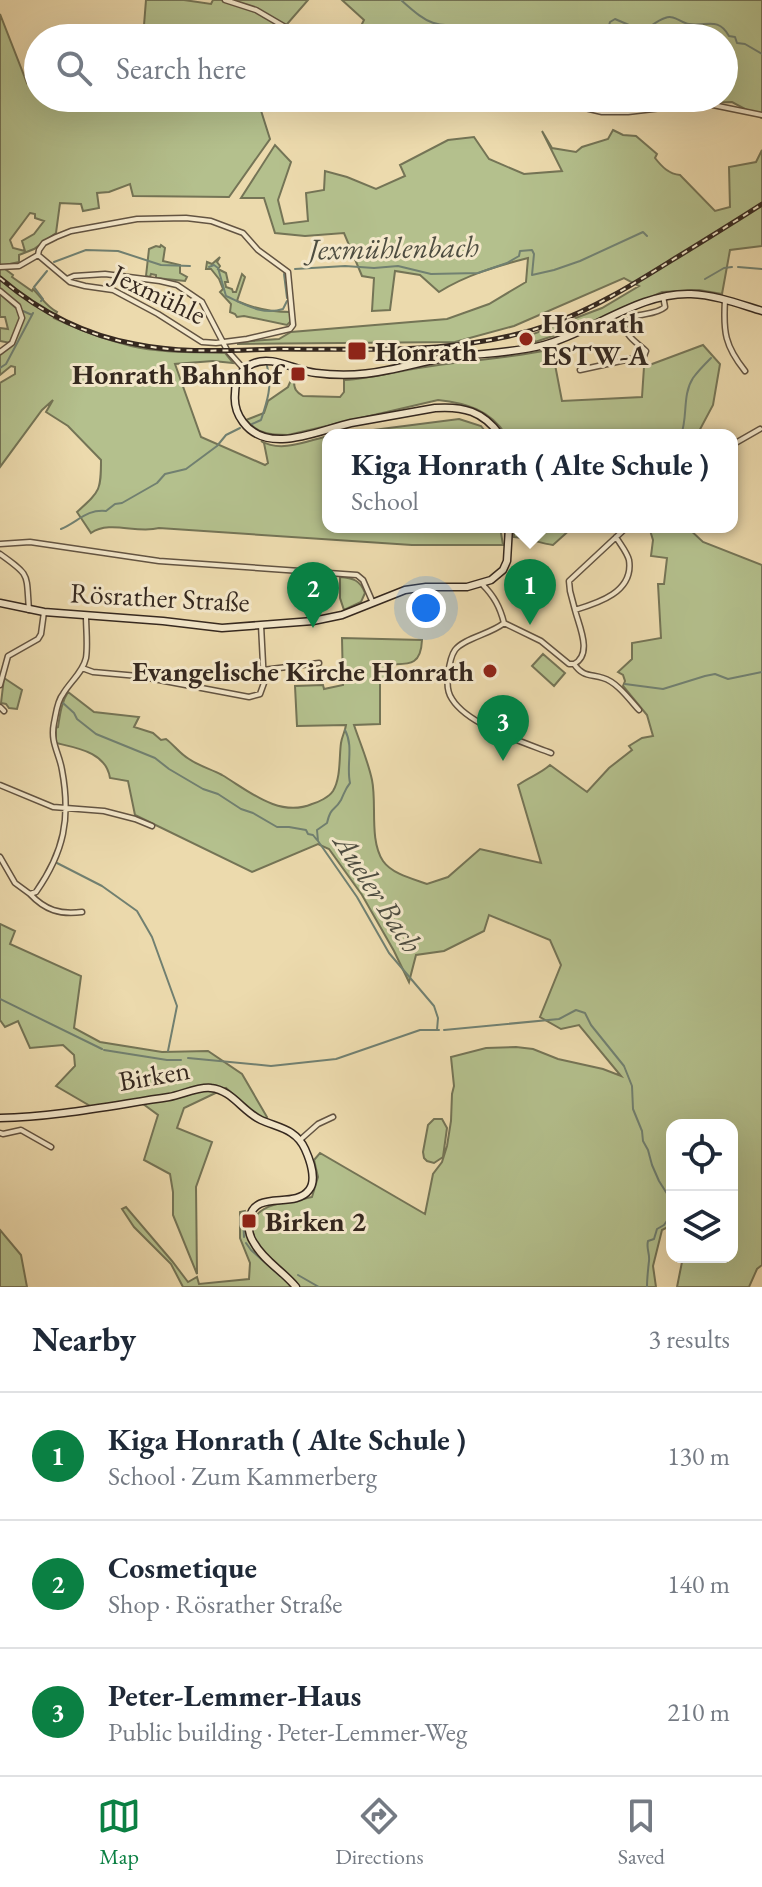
<!DOCTYPE html>
<html lang="en">
<head>
<meta charset="utf-8">
<style>
  body { margin:0; font-family:"EB Garamond",serif; background:#f2f2f3; color:#1f2937 }
  .controls { position:absolute; right:24px; bottom:24px; display:grid; overflow:hidden; border-radius:16px; box-shadow:0 8px 32px #0002 }
  .controls button { width:72px; height:72px; display:grid; place-items:center; padding:0; border:0; border-bottom:2px solid #e0e1e3; background:#fff; color:#1f2937; font:40px sans-serif }
  .you { position:absolute; left:426px; top:608px; width:28px; height:28px; margin:-20px; border:6px solid #fff; border-radius:50%; background:#1a73e8; box-shadow:0 0 0 12px #1a73e833 }
  .badge { display:grid; place-items:center; width:52px; height:52px; border-radius:50%; background:#0b8043; color:#fff; font-size:26px; font-weight:700 }
  .pin { position:absolute; translate:-50% -66px; filter:drop-shadow(0 2px 4px #0008) }
  .pin::after { content:''; position:absolute; top:42px; width:28px; height:24px; background:inherit; clip-path:polygon(0 0,100% 0,50% 100%) }
  .popup { position:absolute; left:322px; top:429px; width:416px; height:104px; box-sizing:border-box; display:grid; place-content:center; border-radius:16px; background:#fff; filter:drop-shadow(0 2px 6px #0005); font-size:26px; white-space:nowrap; color:#747a83 }
  .popup b { font-size:30px; color:#1f2937 }
  .popup::after { content:''; position:absolute; left:50%; top:100%; margin-left:-16px; border:16px solid transparent; border-top-color:#fff }
  .list { margin:0; padding:0; list-style:none }
  h2 { display:flex; justify-content:space-between; align-items:center; height:104px; margin:0; padding:0 32px; font-size:34px }
  h2 small { font-size:26px; font-weight:400; color:#747a83 }
  .list li { display:grid; grid-template-columns:52px 1fr auto; gap:24px; align-items:center; box-sizing:border-box; height:128px; padding:0 32px; border-top:2px solid #e0e1e3 }
  .list b { display:block; font-size:30px; white-space:nowrap }
  .list p { margin:0; font-size:26px; white-space:nowrap; color:#747a83 }
  .list em { font-size:26px; font-style:normal; color:#747a83 }
  .icon { flex:none; width:44px; height:44px; fill:none; stroke:currentColor; stroke-width:2; stroke-linecap:round; stroke-linejoin:round }
  .map { position:relative; flex:none; width:762px; height:1287px; overflow:hidden }
  .search { position:absolute; background:#fff; box-shadow:0 8px 32px #0002; left:24px; right:24px; top:24px; height:88px; display:flex; align-items:center; gap:20px; box-sizing:border-box; padding:0 28px; border-radius:44px; color:#747a83; font-size:30px }
  .sheet { height:488px; background:#fff }
  nav { display:flex; justify-content:space-around; align-items:center; box-sizing:border-box; height:112px; border-top:2px solid #e0e1e3; background:#fff; font-size:22px; color:#747a83 }
  nav a { display:grid; justify-items:center; gap:4px }
  nav .on { color:#0b8043 }
  .map>svg:first-child { display:block }
</style>
</head>
<body>
<div class="map">
<svg width="762" height="1287" viewBox="0 0 762 1287">
  <rect width="100%" height="100%" fill="#ecdaad"/>
  <filter id="stains"><feTurbulence type="fractalNoise" baseFrequency=".0025" numOctaves="4"/><feColorMatrix values="0 0 0 0 .2 0 0 0 0 .09 0 0 0 0 .02 0 0 0 .5 -.17"/></filter>
  <radialGradient id="worn" r=".72"><stop offset=".6" stop-color="#630" stop-opacity="0"/><stop offset="1" stop-color="#630" stop-opacity=".3"/></radialGradient>
  <path fill="#b4c08d" stroke="#747456" stroke-width="2" fill-rule="evenodd" d="M146,0h38l27,4 2,-4h95l-33,38h-132z
    M342,0h420v118l-30,-16 -85,3 -3,-7h80v-60h-325l-6,-5 -7,5h-31l9,-18z
    M0,14l27,69 11,-10v25h219l13,41 -41,58 -96,-1 -3,-12 -21,8 -12,1 2,15 -16,3 -2,-7 -21,-1 -4,30 -22,16 -15,6v7l-14,3v4l8,6 -1,2 20,14 1,-2c9,9 13,17 24,23l-3,6c25,12 50,21 77,28 30,7 63,6 94,7l8,10 -20,-2 -38,3 26,73 64,28 3,-2 -4,-20 -3,-2c20,12 46,0 67,-5v91h172l3,18h-91l-253,-17c-22,6 -49,-8 -68,5l-14,-21c23,-21 24,-21 24,-52l-33,-34 -22,-14 7,-12 -11,10 -42,57v-84l15,-9v-7l-4,-1 -11,9v-23l11,-9 -11,-2v-13l8,1 -3,-12h-5zM30,213l5,1v4l9,3 -10,13 -12,7 3,10 -12,-3 -3,-8z
    M613,130l10,5 13,1 21,18 -2,4c7,9 14,16 25,17l35,36 15,-4 -1,-40 27,-5 6,-12v96l-32,4 -8,44 -23,-4 -37,2 -63,29 -64,21 -2,-8 69,-26 37,-22 -15,-8 -110,48 -59,16 -217,2v-2l41,-3 12,-7 156,-13 42,-15 37,-22 2,-24c-31,8 -62,17 -89,34l-19,-17 -25,-4 -5,39 -18,1 2,-33 -12,-2 -18,-43 -39,3 -30,-3 -11,-35h-23l34,-53 16,17 -13,38 6,24 24,-3 -2,-28 18,-3 1,-19 22,6 29,12 29,-13 -5,-11 48,-25 26,-3 15,22 35,15 38,-3 -20,-40 10,17 24,4 6,-5 26,-8z
    M161,245l4,3 -2,13 17,4v8l7,4 -2,4 -29,-3v-3l-5,-1 -1,3 -4,-1 3,-27 7,-3 4,1z
    M220,257l-3,5 3,4 -2,3 8,4 2,9h-3l1,5 6,2 1,3h3l6,-18 3,3 -8,24c18,8 34,11 53,11l2,8 -5,5 -43,-9 -7,1 -2,-3 -5,-2 1,-8 -11,-12 3,-3 -4,-10 -8,-10h-5l1,-7 5,2z
    M703,345l17,19 -7,41 -16,30h-191c-16,-25 -40,-32 -68,-35l-150,35c-17,0 -30,-1 -42,-15l18,-7 4,-12 20,-14 3,-7 3,1c0,8 2,11 9,15l37,1 4,-5v-12c30,-2 58,-10 88,-14 40,-6 80,-8 120,-17l10,52 80,-4 2,-30z
    M459,419l22,7 7,9h-154z
    M514,527h59l-20,18c-14,-2 -26,-7 -39,-8z
    M649,527h38l16,15 59,23v700l-5,4 -8,18h-72l6,-30h49v-132h-60v100l-10,5 -9,36 3,21h-473l-12,-23 -37,-37 -12,-18 4,-2 46,54 16,21 9,-5 2,7 50,-5 1,-16 -10,-25v-26l5,-1 7,15c3,-24 39,-24 60,-29l6,-20 -4,-17 6,-7 105,61 8,-40 9,-12 5,-16 4,-25 1,-27 2,-8 -3,-29 35,-9 30,-1 17,2 25,10 45,10 18,7 -42,-51 -18,4 -21,-12 21,-52 -11,-25 -61,-25 -5,16 -40,20 -28,4 -7,27 -15,-31 -32,-56 -33,-46 -11,-5 -66,28 -117,-57 -7,-34 -18,-3c-4,-26 -33,-30 -54,-35v-15l2,-1c2,-12 3,-24 10,-35l26,20 45,5 -5,10 19,6 8,7 5,-1c8,6 14,15 23,20 10,7 22,10 33,16 27,16 57,43 90,29 7,-2 17,-7 21,-13 8,-13 6,-34 8,-48 1,-7 4,-11 5,-18l-49,1 -2,-40 28,-1 1,4 19,-4 -1,-47 80,2c-1,23 -10,25 -31,24l-1,15 -10,1v44l-26,1c6,18 14,36 18,55 5,24 -3,60 11,81 9,13 30,18 44,23l21,-7 32,-28 61,14 -23,-78c11,-8 22,-11 32,-20l37,27 22,-24 23,-18 -3,-4 13,-8 11,-2 -6,-21 -24,-29 2,-5 -2,-6 -5,-3 14,-13v-16l29,-5 -3,-54h6l3,-26 -16,-2 2,-16z
    M340,577c13,1 20,3 25,16l-4,9 -17,8 -4,-12z
    M543,654l22,19 -11,13 -22,-20z
    M4,678l18,12 -5,19 -8,-1 -3,-4 -5,-1z
    M0,924l15,7 -5,13 71,32 -7,52 26,14 62,10 46,-1 34,23 25,43 -2,2 -10,-5 -29,-26 -42,20 -7,20 35,14 -16,45 1,87 -24,-59v-23l-3,-18 -26,-14 14,-45 -19,-14 -47,6 -36,-21 19,-20 -1,-11 -11,-10 -33,3 -12,-27 -13,6 -5,-7z
    M434,1119h8l5,9 -4,29 -9,6 -7,-2 -3,-3 -1,-6 5,-27z
    M0,1230l21,25 6,32h-27z"/>
  <g fill="none" stroke-linecap="round" stroke-linejoin="round">
    <path stroke="#718071" stroke-width="2" d="M401,0c30,27 33,26 73,25l5,4 6,-1 9,9h5l10,-6 18,5 36,-5 10,6 14,1
      M608,29l2,-7 5,-3 28,12c7,-4 15,-11 22,-13 9,-4 16,5 24,6 17,3 29,-8 40,12l6,1 2,6 8,1 17,10
      M54,262l32,-12 32,1 43,14 29,1
      M209,267l5,-2 4,3 8,28c18,8 37,20 57,13l4,-8
      M738,267l24,2
      M295,269l50,-3 29,2 24,-2 33,8 47,-1 29,-10 12,-7 1,-5 12,-1 2,4 -2,21 22,-5 26,-9 63,-29 4,4
      M284,274l3,24
      M705,279l19,-11 8,-1
      M0,294l17,15
      M41,301l2,-2 -9,-12 13,-16
      M23,311l9,4 1,-2
      M0,368l6,-4 26,-49
      M252,424l9,-4c6,-18 12,-36 6,-54
      M681,435c7,-18 1,-40 12,-57 5,-7 12,-14 18,-20
      M61,529c17,-7 25,-20 45,-18l9,-7 7,-1 35,-20 8,-9 21,-5 31,-23 9,-11 14,-7
      M625,684l38,5 42,-13 10,-2 13,5 34,-7
      M63,703l11,10 3,6 19,15 59,24 14,11 34,20 15,5 23,15 12,4 24,14h12l17,3 2,4 5,1 4,5
      M345,730c9,17 1,35 5,53 -5,6 -6,11 -9,17 -7,12 -10,6 -14,23l-10,7 1,11 39,56 32,56 45,53 4,12 -1,12h2
      M57,863l45,23 35,25 15,26 25,69 -9,45
      M0,999l102,50
      M444,1030l115,-11 17,-9 9,3 6,12 33,41 8,20 1,23 9,22 1,10 5,9 4,15 7,16 12,19 -2,18 -5,7 -7,4 -3,10 -6,2c-2,8 2,12 1,20 -1,9 -2,17 -2,26
      M104,1050l63,10h14
      M188,1058l83,8 65,-7 84,-29h17
      M243,1214l1,23
      M246,1243l5,7 29,26
      M298,1275l21,12"/>
    <defs>
      <path id="street" d="M225,0l31,10 48,28
        M438,98l29,3 20,-3
        M543,98l59,14h26l59,-7 21,-1 54,11
        M0,267l19,-1 19,-11 1,-5 5,-7 12,-6 15,-6 66,-12 49,-1 25,3 32,12 15,17 30,22 5,53 -3,4 -43,10 -31,4 -14,-1 -44,-28 -45,-24 -28,-4 -15,-4 -32,-27
        M67,279l7,-3 31,-2 55,7 17,4 25,17 25,48 17,19
        M0,291l18,15 4,12 -10,25 -12,9
        M725,300c-2,32 0,46 20,71
        M580,370l64,-14 2,-5c-9,-8 -21,-15 -22,-28 12,-12 29,-6 41,-16l-2,-11
        M732,445l28,-16
        M0,544l30,-2 129,19 198,14 6,5 10,23
        M0,554c31,22 26,19 29,56
        M482,584c12,12 18,23 22,39
        M575,610l-5,-19 -1,-10 58,-54
        M504,623c-13,11 -40,15 -49,27 -5,7 -6,17 -7,25 -1,8 -1,17 4,24 16,26 71,43 99,54
        M504,623l37,18 28,23h5c9,13 16,10 29,14 14,4 26,21 36,32
        M574,664c19,-10 5,-38 1,-54 23,-7 59,-18 54,-50 -2,-8 -9,-16 -13,-23
        M82,668l11,4 45,4 111,21 11,-3 4,-11 -3,-58
        M263,670l56,-7
        M0,685l8,-29 30,-17 3,-5 3,-22
        M0,707l4,4
        M0,785l53,22 51,4 31,8 17,7
        M0,857l15,26 15,11 6,-2c28,-40 35,-74 26,-122 -3,-18 -12,-27 -8,-47 2,-9 3,-22 9,-29 7,-12 20,-22 23,-36 2,-13 0,-29 0,-43
        M30,894c15,16 30,21 52,18
        M0,1133l3,1 18,-4 30,17
        M300,1140l18,-16 15,-7"/>
      <path id="secondary" d="M500,435c-17,-24 -37,-29 -65,-27 -28,5 -56,10 -84,15 -32,7 -83,33 -108,-1 -6,-8 -9,-18 -8,-28 0,-13 5,-24 17,-30 20,-10 43,7 64,9 23,3 49,2 72,-3 22,-4 43,-11 66,-13 30,-4 60,-4 90,-12 48,-13 96,-53 147,-51 25,1 48,10 71,17
        M0,603l44,9 119,9 59,7 91,-7 29,-6 63,-25 21,-3h41l24,-7 12,-10 4,-9 2,-34
        M0,1118c56,-1 114,-13 169,-21 12,-2 31,-11 42,-9 21,2 32,24 50,32 18,8 35,9 44,29 5,11 12,31 4,41 -15,20 -55,-2 -60,30 -1,8 0,16 5,23 10,18 29,28 42,44"/>
    </defs>
    <use href="#street" stroke="#635442" stroke-width="7"/>
    <use href="#secondary" stroke="#35281f" stroke-width="9"/>
    <use href="#street" stroke="#f3e7ca" stroke-width="4"/>
    <use href="#secondary" stroke="#f3e7ca" stroke-width="6"/>
    <defs>
      <path id="rail" d="M0,278c40,34 83,57 135,66 47,10 97,6 145,5 92,0 184,6 271,-25 42,-15 81,-39 118,-62 31,-19 62,-38 93,-58"/>
    </defs>
    <use href="#rail" stroke="#35281f" stroke-width="5"/>
    <use href="#rail" stroke="#f3e7ca" stroke-width="2" stroke-dasharray="6" stroke-linecap="butt"/>
  </g>
  <g fill="#8f2418" stroke="#f3e7ca" stroke-width="3">
    <circle cx="526" cy="339" r="8"/>
    <rect x="347" y="341" width="20" height="20" rx="4"/>
    <rect x="290" y="366" width="16" height="16" rx="4"/>
    <circle cx="490" cy="671" r="8"/>
    <rect x="241" y="1213" width="16" height="16" rx="4"/>
  </g>
  <g text-anchor="middle" stroke-width="6" stroke-linejoin="round" paint-order="stroke">
    <g font-size="28" fill="#35281f" stroke="#f3e7ca">
      <text transform="translate(159 294) rotate(26)" y="10">Jexmühle</text>
      <text transform="translate(160 597) rotate(3)" y="10">Rösrather Straße</text>
      <text transform="translate(154 1075) rotate(-10)" y="10">Birken</text>
    </g>
    <g font-size="28" font-weight="bold" fill="#35281f" stroke="#f3e7ca" text-anchor="start">
      <text x="542" y="333">Honrath<tspan x="542" dy="32">ESTW-A</tspan></text>
      <text x="375" y="361">Honrath</text>
      <text x="282" y="384" text-anchor="end">Honrath Bahnhof</text>
      <text x="474" y="681" text-anchor="end">Evangelische Kirche Honrath</text>
      <text x="265" y="1231">Birken 2</text>
    </g>
    <g font-size="30" font-style="italic" fill="#4e4d41" stroke="#f3e7ca">
      <text transform="translate(394 248) rotate(-1)" y="10">Jexmühlenbach</text>
      <text transform="translate(378 893) rotate(57)" y="10">Aueler Bach</text>
    </g>
  </g>
  <rect width="100%" height="100%" filter="url(#stains)"/>
  <rect width="100%" height="100%" fill="url(#worn)"/>
</svg>
<div class="controls">
<button><svg class="icon" aria-label="locate" viewBox="0 0 24 24"><circle cx="12" cy="12" r="6"/><path d="M12 2v4M12 18v4M2 12h4M18 12h4"/></svg></button>
<button><svg class="icon" aria-label="layers" viewBox="0 0 24 24"><path d="M12 4l9 5-9 5-9-5zM3 14l9 5 9-5"/></svg></button>
</div>
<div class="you"></div>
<div class="pin badge" style="left:530px;top:625px">1</div>
<div class="popup"><b>Kiga Honrath ( Alte Schule )</b>School</div>
<div class="pin badge" style="left:313px;top:628px">2</div>
<div class="pin badge" style="left:503px;top:761px">3</div>
<div class="search"><svg class="icon" aria-label="search" viewBox="0 0 24 24"><circle cx="10" cy="10" r="6"/><path d="M15 15l6 6"/></svg>Search here</div>
</div>
<section class="sheet">
<h2>Nearby<small>3 results</small></h2>
<ul class="list">
<li><span class="badge">1</span><div><b>Kiga Honrath ( Alte Schule )</b><p>School · Zum Kammerberg</p></div><em>130 m</em></li>
<li><span class="badge">2</span><div><b>Cosmetique</b><p>Shop · Rösrather Straße</p></div><em>140 m</em></li>
<li><span class="badge">3</span><div><b>Peter-Lemmer-Haus</b><p>Public building · Peter-Lemmer-Weg</p></div><em>210 m</em></li>
</ul>
</section>
<nav>
<a class="on"><svg class="icon" aria-label="map" viewBox="0 0 24 24"><path d="M3 6l6-2 6 2 6-2v14l-6 2-6-2-6 2zM9 4v14M15 6v14"/></svg>Map</a>
<a><svg class="icon" aria-label="directions" viewBox="0 0 24 24"><path d="M12 3l9 9-9 9-9-9zM9 14v-3h6M13 9l2 2-2 2"/></svg>Directions</a>
<a><svg class="icon" aria-label="saved" viewBox="0 0 24 24"><path d="M7 4h10v16l-5-4-5 4z"/></svg>Saved</a>
</nav>
</body>
</html>
